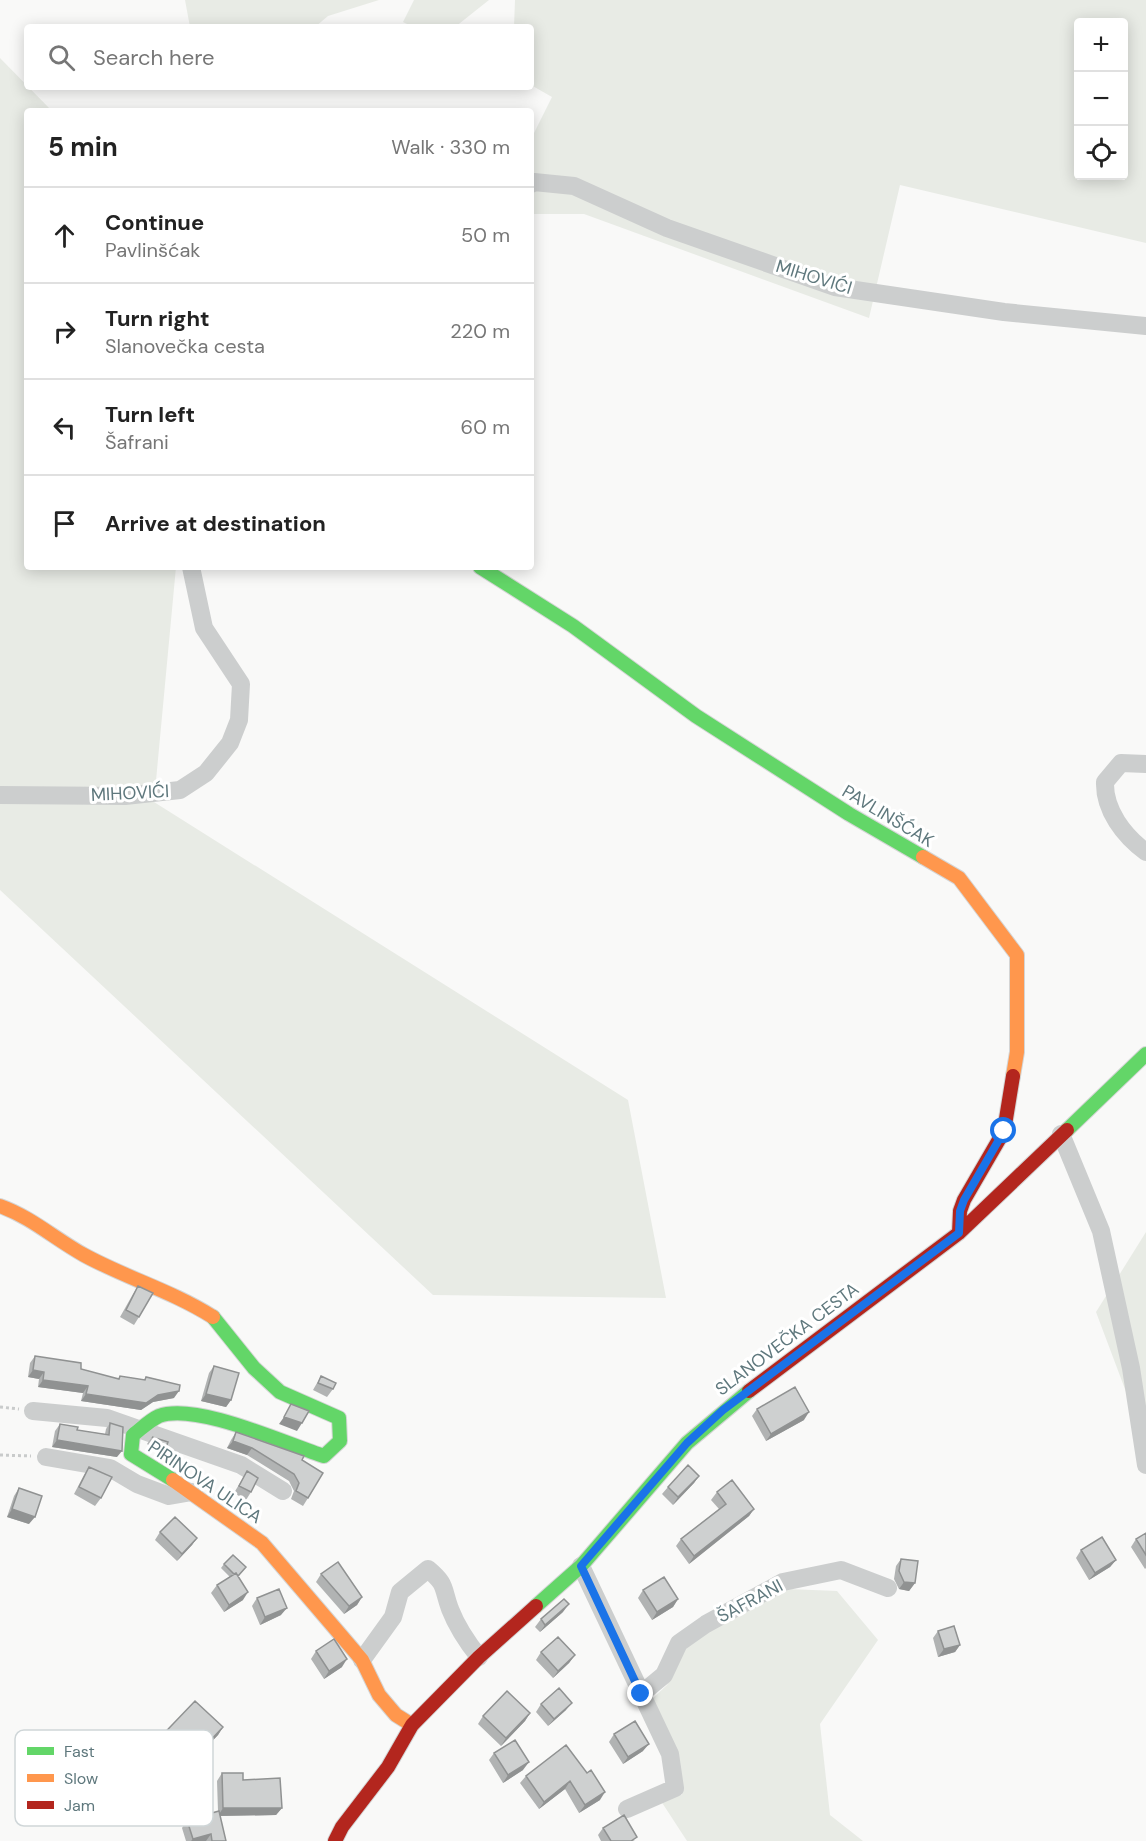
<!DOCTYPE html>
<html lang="en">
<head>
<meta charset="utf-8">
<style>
  body { margin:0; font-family:"DM Sans",sans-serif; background:#f6f6f6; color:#222 }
  .controls { position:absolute; right:18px; top:18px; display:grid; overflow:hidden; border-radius:6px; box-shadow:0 3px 15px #0003 }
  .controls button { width:54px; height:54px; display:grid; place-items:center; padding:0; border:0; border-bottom:2px solid #e0e0e0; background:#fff; color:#222; font:30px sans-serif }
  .stop { position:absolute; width:18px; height:18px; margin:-14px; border:4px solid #1a73e8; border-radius:50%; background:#fff }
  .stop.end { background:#1a73e8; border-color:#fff; box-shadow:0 2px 6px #0008 }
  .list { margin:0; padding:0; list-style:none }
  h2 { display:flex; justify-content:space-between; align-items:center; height:78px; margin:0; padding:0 24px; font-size:26px }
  h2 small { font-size:20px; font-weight:400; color:#767676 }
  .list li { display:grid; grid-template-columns:39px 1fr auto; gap:18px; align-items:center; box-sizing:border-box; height:96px; padding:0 24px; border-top:2px solid #e0e0e0 }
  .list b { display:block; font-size:22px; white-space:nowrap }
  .list p { margin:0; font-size:20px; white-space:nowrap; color:#767676 }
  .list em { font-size:20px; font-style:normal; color:#767676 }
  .icon { flex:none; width:33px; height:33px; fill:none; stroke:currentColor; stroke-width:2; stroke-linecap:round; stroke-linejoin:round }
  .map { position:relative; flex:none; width:1146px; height:1841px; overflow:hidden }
  .search { position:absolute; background:#fff; box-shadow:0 3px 15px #0003; left:24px; top:24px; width:510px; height:66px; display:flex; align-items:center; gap:15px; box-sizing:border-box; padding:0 21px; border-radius:6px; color:#767676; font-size:22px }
  .panel { position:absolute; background:#fff; box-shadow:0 3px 15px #0003; left:24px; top:108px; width:510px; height:462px; border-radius:6px }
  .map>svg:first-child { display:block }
</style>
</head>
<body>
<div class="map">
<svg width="1146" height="1841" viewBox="0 0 1146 1841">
  <rect width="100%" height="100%" fill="#f9f9f8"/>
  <path fill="#e8ebe5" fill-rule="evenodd" d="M185,0h194l-51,16 -13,11h-125z
    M414,0h75l-34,27h-42l-10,-5z
    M515,0h631v243l-246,-58 -31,133 -285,-104h-53v-75l21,-42 -21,-12v-58h-17zM1078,22h46v154h-46z
    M0,58l52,53h-25v456h149l-22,235 474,298 38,198 -233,-3 -433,-405z
    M1146,1232v213l-50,-133z
    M788,1589l49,2 41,49 -58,84 10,91 33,26h-176l-28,-43 23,-3 -4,-41 -27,-54 16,-15 18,-36 48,-34z"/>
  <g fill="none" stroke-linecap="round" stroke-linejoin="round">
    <defs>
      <path id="fast" d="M480,567l93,59 123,90 153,98 74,43
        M1067,1130l79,-76
        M173,1480l-42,-26 2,-19c8,-6 17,-15 26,-19 37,-14 127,28 165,40l16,-15 -1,-23 -59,-26 -26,-24 -41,-51
        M536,1606l45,-40 106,-123 62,-52"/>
      <path id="slow" d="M923,857l36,21 58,77v97l-4,24
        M0,1206c31,11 55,33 84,49 42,23 88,36 129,62
        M173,1480l89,63 100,117 17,35 17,20 16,10"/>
      <path id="jam" d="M959,1233l1,-22 4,-11 40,-69 9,-55
        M749,1391l210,-158 108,-103
        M335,1841l7,-14 46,-60 24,-42 67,-68 57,-51"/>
    </defs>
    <use href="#fast" stroke="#d4d5d5" stroke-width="16"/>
    <use href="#slow" stroke="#d4d5d5" stroke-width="16"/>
    <use href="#jam" stroke="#d4d5d5" stroke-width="16"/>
    <path stroke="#c9cbcb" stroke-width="3" stroke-dasharray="3 3" stroke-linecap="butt" d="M0,1407l19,2
      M0,1455l31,1"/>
    <path stroke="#cccece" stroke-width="18" d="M531,184l3,-2 40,4 93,42 168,59 169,25 142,14
      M1146,764l-25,-1 -16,19c-1,28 19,54 41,70
      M0,795l125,1 55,-6 26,-17 24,-30 9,-23 2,-36 -37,-56 -13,-61
      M1061,1134l40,97 30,137 15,97
      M33,1411l74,7 134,47 42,26
      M46,1457l64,11 27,16 32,12 23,-4
      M581,1566l89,188 5,34 -48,21
      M362,1660l31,-43 7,-25 28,-23c19,16 14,18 22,40 7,18 17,33 29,48
      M641,1694l23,-19 15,-32 27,-19 77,-42 58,-12 47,18"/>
    <use href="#fast" stroke="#63d668" stroke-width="14"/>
    <use href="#slow" stroke="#ff974d" stroke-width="14"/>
    <use href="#jam" stroke="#b3261e" stroke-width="14"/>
  </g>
  <path fill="#b1b3b3" d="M138,1286l1,31 -5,8 -14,-8 13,-23z
    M35,1356l83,23 2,-3 24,4 2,-3 28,21 -21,4 -12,8 -60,-9 2,-8 -45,-6 1,-8 -11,-2 2,-14z
    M214,1366l17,34 -5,7 -25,-6 8,-28z
    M321,1376l12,13 -6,8 -14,-7z
    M757,1409l47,11 -38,21 -14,-25z
    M110,1423l7,34 -65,-10 3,-16 5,-7 17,6 28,4 1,-5z
    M236,1432l66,28 6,38 -5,8 -12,-7 3,-8 -5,-10 -42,-26 -20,-7 4,-8z
    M152,1437l14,10 -5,8 -14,-11z
    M89,1467l12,31 -6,8 -21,-12 10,-19z
    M247,1471l4,21 -5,8 -12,-7z
    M699,1476l-5,7 -21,22 -11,-11 6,-7z
    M19,1488l10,36 -22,-7 7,-21z
    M717,1492l37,17 -5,7 -60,48 -13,-18 5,-7 38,-30 -8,-9z
    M160,1532l37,6 -5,7 -15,16 -22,-21z
    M1146,1533v35l-1,1 -14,-22 5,-8z
    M1081,1550l35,10 -6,7 -21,13 -13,-22z
    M901,1559l14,24 -6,8 -10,-2 -5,-10 2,-13z
    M224,1564l22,3 -8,10 5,23 -19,12 -13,-19 6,-8 13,-8 -9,-9z
    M321,1574l41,23 -5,8 -13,9 -28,-32z
    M643,1590l35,9 -5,8 -21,13 -14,-22z
    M257,1598l24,17 -21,10 -8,-19z
    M563,1612l-23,20 -5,-5 6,-8z
    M938,1631l22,14 -5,7 -17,5 -5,-19z
    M316,1651l26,16 -18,12 -13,-20z
    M541,1652l34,3 -6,8 -16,15 -17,-18z
    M541,1704l25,6 -18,16 -12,-14z
    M530,1713l-5,8 -24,25 -23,-22 5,-8z
    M223,1727l-5,8 -45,47 -28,-26 5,-8z
    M614,1734l29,17 -20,13 -14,-22z
    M566,1745l34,55 -21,13 -14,-24 -26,20 -19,-26 6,-7z
    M494,1753l29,17 -20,13 -14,-23z
    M222,1773l21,7 39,28 -6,7 -56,1 6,25h-40l-4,-13 5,-8 31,-9 -1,-30z
    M603,1828l32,13h-34l-3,-6z"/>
  <path fill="#909292" d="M33,1370l11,2 -5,7 -11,-2z
    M43,1380l45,6 -5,7 -45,-6z
    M179,1391l-5,7 -21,4 -12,8 -60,-9 5,-7 72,1z
    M206,1394l25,6 -5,7 -25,-6z
    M809,1412l-5,8 -38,21 5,-7z
    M284,1417l18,6 -5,8 -18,-7z
    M57,1440l65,11 -5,6 -65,-10z
    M233,1441l19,7 -5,7 -20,-7z
    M699,1476l-5,7 -21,22 5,-8z
    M12,1509l23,8 -6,7 -22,-7z
    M754,1509l-5,7 -60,48 5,-8z
    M197,1538l-5,7 -15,16 5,-7z
    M1116,1560l-6,7 -21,13 6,-7z
    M904,1582l11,1 -6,8 -10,-2z
    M248,1592l-5,8 -19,12 5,-7z
    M362,1597l-5,8 -13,9 5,-8z
    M678,1599l-5,8 -21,13 5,-8z
    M569,1604l-6,8 -23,20 5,-7z
    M287,1608l-6,7 -21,10 5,-8z
    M960,1645l-5,7 -17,5 6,-8z
    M575,1655l-6,8 -16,15 5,-7z
    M347,1659l-5,8 -18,12 5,-8z
    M572,1703l-6,7 -18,16 6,-7z
    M530,1713l-5,8 -24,25 5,-8z
    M223,1727l-5,8 -45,47 5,-7z
    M649,1744l-6,7 -20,13 5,-7z
    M529,1762l-6,8 -20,13 5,-8z
    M570,1781l-5,8 -26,20 5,-7z
    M605,1792l-5,8 -21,13 6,-8z
    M223,1808h59l-6,7 -58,1z
    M211,1834l-5,7h-15l2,-2z"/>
  <path fill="#ced0d0" stroke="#909292" stroke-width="1.5" d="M138,1286l15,7 -14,24 -13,-7z
    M35,1356l46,7v6l38,10 1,-3 25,4 1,-3 34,8 -1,6 -21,4 -12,8 -60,-9 2,-8 -45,-6 1,-8 -11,-2z
    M214,1366l25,7 -8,27 -25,-6z
    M321,1376l15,7 -3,6 -15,-6z
    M795,1387l14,25 -38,22 -14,-25z
    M291,1404l18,7 -7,12 -18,-6z
    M110,1423l13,4 -1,24 -65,-11 3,-16 18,3 -1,3 32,5z
    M236,1432l68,24 -2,4 21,13 -15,25 -12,-7 3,-8 -5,-9 -42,-26 -19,-7z
    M152,1437l16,5 -2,5z
    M688,1465l11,11 -21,21 -10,-10z
    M89,1467l23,10 -11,21 -22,-11z
    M247,1471l11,7 -7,14 -12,-6z
    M732,1480l22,29 -60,47 -13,-17 45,-35 -9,-12z
    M19,1488l23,8 -7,21 -23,-8z
    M175,1517l22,21 -15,16 -22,-22z
    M1146,1533v22l-10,-16z
    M1102,1537l14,23 -21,13 -14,-23z
    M233,1555l13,12 -8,9 -2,-3 -2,1 -10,-10z
    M901,1559l17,2 -3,22 -11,-1 -5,-11z
    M338,1562l24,35 -13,9 -28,-32z
    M236,1573l12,19 -19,13 -12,-20z
    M664,1577l14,22 -21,13 -14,-22z
    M279,1589l8,19 -22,9 -8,-19z
    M564,1599l5,5 -24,21 -4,-6z
    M954,1626l6,19 -16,4 -6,-18z
    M558,1637l17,18 -17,16 -17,-19z
    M334,1639l13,20 -18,12 -13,-20z
    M559,1688l13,15 -18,16 -13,-15z
    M507,1691l23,22 -24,25 -23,-22z
    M195,1701l28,26 -45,48 -28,-27z
    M635,1721l14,23 -21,13 -14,-23z
    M515,1740l14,22 -21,13 -14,-22z
    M566,1745l21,28 4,-3 14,22 -20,13 -15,-24 -26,21 -18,-26z
    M222,1773h21v7l37,-2 2,30h-59z
    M219,1811l7,30h-14l-1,-7 -18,5 -6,-19z
    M624,1815l13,22 -6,4h-20l-8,-13z"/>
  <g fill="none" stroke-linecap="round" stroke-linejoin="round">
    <path stroke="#1a73e8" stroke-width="8" d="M641,1694l-60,-128 106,-123 36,-33 236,-177 1,-22 4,-11 40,-69"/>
  </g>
  <g text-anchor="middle" stroke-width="6" stroke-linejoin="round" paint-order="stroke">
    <g font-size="18" fill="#5f787d" stroke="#fff">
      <text transform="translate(814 277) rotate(17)" y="6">MIHOVIĆI</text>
      <text transform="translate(130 793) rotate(-3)" y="6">MIHOVIĆI</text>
      <text transform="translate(888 816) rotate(31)" y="6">PAVLINŠĆAK</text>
      <text transform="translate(787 1339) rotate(-37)" y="6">SLANOVEČKA CESTA</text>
      <text transform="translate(205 1482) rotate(34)" y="6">PIRINOVA ULICA</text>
      <text transform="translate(750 1601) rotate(-28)" y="6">ŠAFRANI</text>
    </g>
  </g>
  <rect x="15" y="1730" width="198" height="96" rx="9" fill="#fff" stroke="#cfd6d8" stroke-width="1.5"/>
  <rect x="27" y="1747" width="27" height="8" fill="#63d668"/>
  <rect x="27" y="1774" width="27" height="8" fill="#ff974d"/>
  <rect x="27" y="1801" width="27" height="8" fill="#b3261e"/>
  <g font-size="16" fill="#5f787d">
    <text x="64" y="1757">Fast</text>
    <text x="64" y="1784">Slow</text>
    <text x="64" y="1811">Jam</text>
  </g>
</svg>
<div class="controls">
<button>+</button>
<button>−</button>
<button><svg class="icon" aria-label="locate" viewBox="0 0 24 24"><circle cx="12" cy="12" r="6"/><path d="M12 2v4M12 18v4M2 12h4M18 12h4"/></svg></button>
</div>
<div class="stop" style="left:1004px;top:1131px"></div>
<div class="stop end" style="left:641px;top:1694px"></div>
<div class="search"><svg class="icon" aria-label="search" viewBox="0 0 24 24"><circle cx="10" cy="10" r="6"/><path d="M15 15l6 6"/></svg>Search here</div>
<section class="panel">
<h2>5 min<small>Walk · 330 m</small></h2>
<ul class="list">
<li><svg class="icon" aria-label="ahead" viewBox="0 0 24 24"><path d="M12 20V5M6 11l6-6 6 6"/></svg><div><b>Continue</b><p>Pavlinšćak</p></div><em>50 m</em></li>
<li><svg class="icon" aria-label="right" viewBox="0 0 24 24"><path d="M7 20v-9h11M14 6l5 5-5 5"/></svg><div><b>Turn right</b><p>Slanovečka cesta</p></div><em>220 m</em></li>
<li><svg class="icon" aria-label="left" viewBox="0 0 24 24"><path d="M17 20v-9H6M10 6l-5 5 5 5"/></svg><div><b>Turn left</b><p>Šafrani</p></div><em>60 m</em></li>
<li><svg class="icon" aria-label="arrive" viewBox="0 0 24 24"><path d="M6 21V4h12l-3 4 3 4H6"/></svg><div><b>Arrive at destination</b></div></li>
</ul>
</section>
</div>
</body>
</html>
